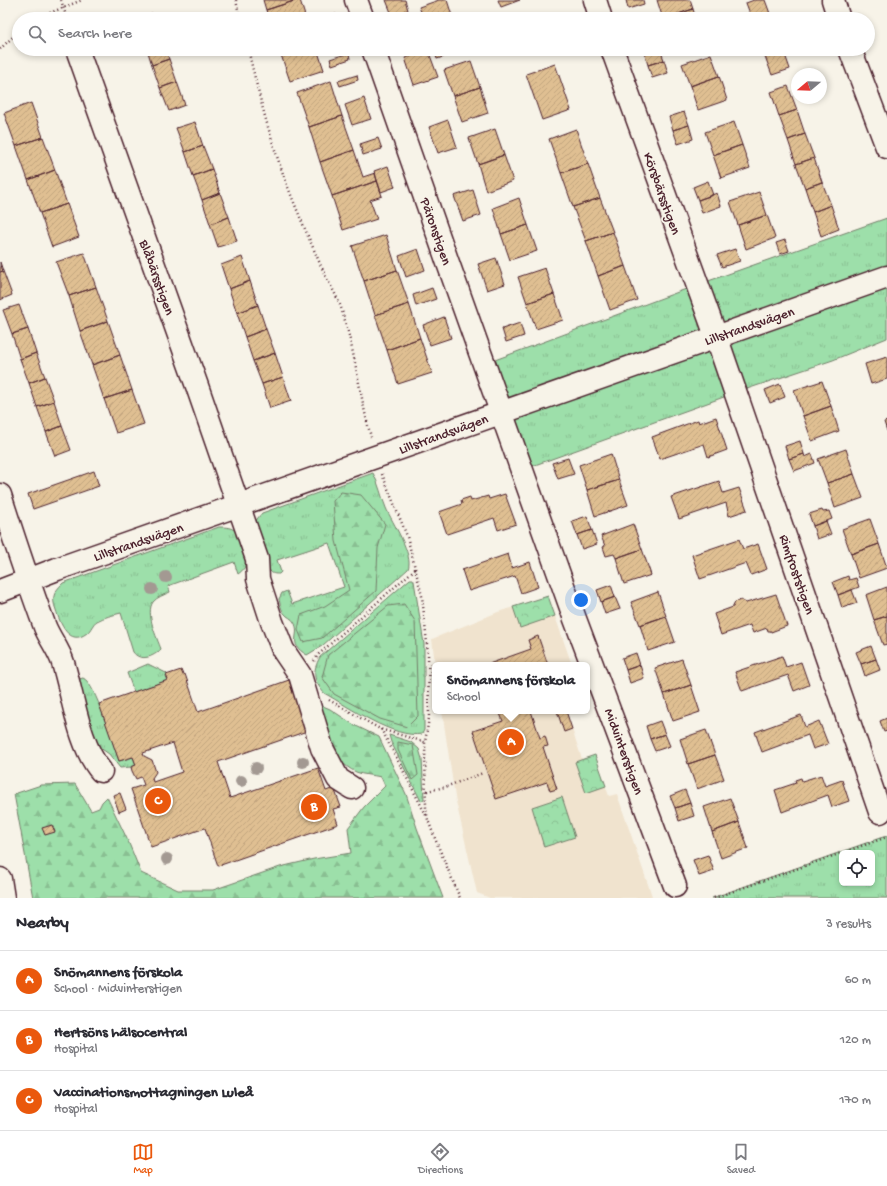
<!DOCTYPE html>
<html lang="en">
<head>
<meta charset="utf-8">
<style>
  body { margin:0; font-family:"Gochi Hand",sans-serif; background:#f7f7f7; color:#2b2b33 }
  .controls { position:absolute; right:12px; bottom:12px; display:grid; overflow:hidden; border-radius:6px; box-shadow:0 2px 6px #0003 }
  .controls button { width:36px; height:36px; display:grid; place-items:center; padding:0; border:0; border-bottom:1px solid #e1e1e2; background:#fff; color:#2b2b33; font:20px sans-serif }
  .compass { position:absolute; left:791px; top:68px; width:36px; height:36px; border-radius:50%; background:#fff; box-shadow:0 2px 6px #0003; rotate:251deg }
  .you { position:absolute; left:581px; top:600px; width:14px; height:14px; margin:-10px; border:3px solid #fff; border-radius:50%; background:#1a73e8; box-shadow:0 0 0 6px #1a73e833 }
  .badge { display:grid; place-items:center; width:26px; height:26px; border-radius:50%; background:#ea580c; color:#fff; font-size:13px; font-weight:700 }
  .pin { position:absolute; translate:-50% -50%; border:2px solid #fff; box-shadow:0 1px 4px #0006 }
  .popup { position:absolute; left:432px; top:662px; width:158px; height:52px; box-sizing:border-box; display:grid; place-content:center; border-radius:6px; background:#fff; filter:drop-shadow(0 1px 3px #0005); font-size:13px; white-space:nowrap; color:#7c7c81 }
  .popup b { font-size:15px; color:#2b2b33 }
  .popup::after { content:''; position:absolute; left:50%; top:100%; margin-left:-8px; border:8px solid transparent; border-top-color:#fff }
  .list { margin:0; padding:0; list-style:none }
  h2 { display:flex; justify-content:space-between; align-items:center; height:52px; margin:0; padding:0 16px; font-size:17px }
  h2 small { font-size:13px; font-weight:400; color:#7c7c81 }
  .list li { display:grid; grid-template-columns:26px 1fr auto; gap:12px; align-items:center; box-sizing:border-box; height:60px; padding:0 16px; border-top:1px solid #e1e1e2 }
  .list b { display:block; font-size:15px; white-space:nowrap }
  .list p { margin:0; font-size:13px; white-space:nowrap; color:#7c7c81 }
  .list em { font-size:13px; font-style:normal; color:#7c7c81 }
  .icon { flex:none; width:22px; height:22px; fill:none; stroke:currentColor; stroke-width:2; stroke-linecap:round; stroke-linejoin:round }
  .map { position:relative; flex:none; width:887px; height:898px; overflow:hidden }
  .search { position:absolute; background:#fff; box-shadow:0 2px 6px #0003; left:12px; right:12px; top:12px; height:44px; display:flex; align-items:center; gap:10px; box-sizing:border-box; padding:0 14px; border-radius:22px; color:#7c7c81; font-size:15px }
  .sheet { height:232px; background:#fff }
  nav { display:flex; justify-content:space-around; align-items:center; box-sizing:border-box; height:56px; border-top:1px solid #e1e1e2; background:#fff; font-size:11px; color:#7c7c81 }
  nav a { display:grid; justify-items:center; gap:2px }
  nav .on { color:#ea580c }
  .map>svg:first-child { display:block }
</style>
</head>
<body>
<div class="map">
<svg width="887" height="898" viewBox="0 0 887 898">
  <defs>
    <pattern id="grass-tufts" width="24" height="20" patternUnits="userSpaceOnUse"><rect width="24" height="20" fill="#9ddfaa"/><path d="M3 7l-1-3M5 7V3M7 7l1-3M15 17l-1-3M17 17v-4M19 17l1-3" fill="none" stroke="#89bf92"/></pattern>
    <pattern id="forest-firs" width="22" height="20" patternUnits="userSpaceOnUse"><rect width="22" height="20" fill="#9ddfaa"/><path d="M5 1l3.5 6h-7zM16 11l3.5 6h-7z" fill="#89bf92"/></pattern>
    <pattern id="park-crowns" width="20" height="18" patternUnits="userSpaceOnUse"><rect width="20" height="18" fill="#9ddfaa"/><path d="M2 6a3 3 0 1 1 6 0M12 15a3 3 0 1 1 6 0" fill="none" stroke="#89bf92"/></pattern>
    <pattern id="building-hatch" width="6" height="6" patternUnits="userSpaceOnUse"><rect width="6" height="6" fill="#dfbf92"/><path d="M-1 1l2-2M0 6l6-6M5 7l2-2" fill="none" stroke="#c1a47e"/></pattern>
  </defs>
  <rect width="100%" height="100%" fill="#f7f3e8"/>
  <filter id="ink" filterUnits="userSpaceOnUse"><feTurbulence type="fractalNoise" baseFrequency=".025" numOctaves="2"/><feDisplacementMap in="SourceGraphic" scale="8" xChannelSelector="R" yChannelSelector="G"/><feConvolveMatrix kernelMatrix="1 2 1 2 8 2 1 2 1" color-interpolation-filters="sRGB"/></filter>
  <g filter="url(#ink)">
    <path fill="#f0e3ce" d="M548,596l24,69h-137l-3,-26 66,-27z
      M442,711h124l16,48 13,-4 14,41 8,-2 35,102 -6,2h-156l-13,-5 -22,-96z"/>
    <path fill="url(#grass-tufts)" stroke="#747f6a" fill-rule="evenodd" d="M887,218v120l-54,22 -98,33 -214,77 -45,-103 221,-82z
      M373,473c6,11 8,23 13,35 6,14 28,47 22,61l-86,77 -15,9c-21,-12 -5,-20 -13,-33 -2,-4 -7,-5 -9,-8 -4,-4 -5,-11 -6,-15l3,-6 5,-2 5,13 52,-17 -15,-44 -52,17 4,12 -2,2c-4,0 -7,0 -9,-3 -5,-7 -12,-37 -15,-46l2,-6 5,-6z
      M219,527c5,0 11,0 15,3 5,3 7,8 9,13 4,12 7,23 -5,31l-4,-12 -66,24 2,6c-6,3 -13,5 -17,10 -8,11 4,36 8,47 -7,8 -21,13 -28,3l-12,-39c-8,2 -17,4 -24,8 -4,2 -6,9 -10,12 -18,14 -27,-10 -31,-23 -5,-13 -2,-18 7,-27z
      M410,579h3l1,2 10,63v86l-2,4c-28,5 -73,-27 -98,-41 -11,-13 -12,-21 -4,-36z
      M148,664l18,9 2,2 -2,1 2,4 -34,12 -7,-19z
      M83,678c12,4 31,69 36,83l14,-4 3,8 -5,2 -11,1 -11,-14 -13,-9 -21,-65z
      M389,735l22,7 8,7 3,10 2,40 -3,2 -30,-59z
      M887,836v62h-175l168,-60zM842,853h30v30h-30z"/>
    <path fill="url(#forest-firs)" stroke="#747f6a" d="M341,492l20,3 24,29 -7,24 -2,43 -54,47 -19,4 -5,-12 3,-15 24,-9 24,-16 -13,-49 -3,-40z
      M404,604l11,17 3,95 -11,11 -27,-8 -46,-25 -12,-17 6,-22 60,-49z
      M316,703l14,6 24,16 25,12 27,57 11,34 26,70h-410l-19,-104 27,-9 34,-1 16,27 8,-3 3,-6 5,-5 21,44 13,32 37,17h35l67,-23 34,-8 37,-6 -3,-25 16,-21 21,-21 -4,-9c-8,-2 -18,-2 -25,-5 -26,-12 -33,-44 -40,-69z
      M398,742l15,3 5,30 -6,5 -14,-30z"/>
    <path fill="url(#park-crowns)" stroke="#747f6a" d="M548,596l7,20 -35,12 -7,-21z
      M595,755l11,31 -20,7 -11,-31z
      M562,797l13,40 -31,10 -12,-40z"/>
    <path fill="url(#building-hatch)" stroke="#4a1f2b" fill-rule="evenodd" d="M263,0h34l-31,10z
      M297,0h3l6,19 13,-4 1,4h-51l-3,-9z
      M386,0h19l3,10 -16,5z
      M439,0h8l6,19h-29l-5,-12z
      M498,0h22l-19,7z
      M626,0h17l1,4 -16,5z
      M657,0h33l3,9 -30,10z
      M754,0h11l7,19h-20l-6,-16z
      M693,9l3,10h-31z
      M152,13l2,6h-19z
      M336,14l1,5h-17z
      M147,49h18l4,10 -17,6z
      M279,49h38l7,21 -34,11z
      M434,49h30v1l-27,9z
      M652,49h8l4,11 -16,5 -4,-13z
      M769,49h14l7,20 -18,6 -9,-24z
      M428,50l10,27 -24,8 -9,-27z
      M349,53l1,6 -18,6 -2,-6z
      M711,54l8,22 -29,10 -8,-22z
      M169,59l8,23 -17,6 -8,-23z
      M664,60l4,13 -16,5 -4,-13z
      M471,61l9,26 -27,9 -9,-26z
      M555,64l16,46 -29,10 -16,-46z
      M357,75l1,5 -18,6 -2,-5z
      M719,76l8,24 -29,10 -8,-24z
      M331,81l11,35 -33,11 -12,-34z
      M177,82l8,23 -16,6 -9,-23z
      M788,86l9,24 -18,6 -8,-24z
      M480,87l8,26 -26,9 -9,-26z
      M364,98l7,21 -19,6 -7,-20z
      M31,103l12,34 -27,9 -12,-33z
      M797,110l8,24 -17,6 -9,-24z
      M684,112l5,13 -16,5 -4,-13z
      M342,116l12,34 -34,12 -11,-35z
      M448,120l9,27 -19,6 -9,-26z
      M195,122l8,24 -18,6 -9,-24z
      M734,122l8,23 -29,10 -8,-23z
      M689,125l4,14 -15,5 -5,-14z
      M495,129l9,26 -26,9 -9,-26z
      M576,129l12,35 -27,9 -12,-34z
      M805,134l9,24 -18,6 -8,-24z
      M43,137l12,33 -27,10 -12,-34z
      M378,138l4,11 -19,6 -3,-11z
      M742,145l8,23 -29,10 -8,-23z
      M203,146l9,23 -19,7 -8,-24z
      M354,150l9,27 12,-4 2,8 -45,15 -12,-34z
      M504,155l9,26 -27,10 -8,-27z
      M814,158l8,24 -17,6 -9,-24z
      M588,164l12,34 -27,9 -12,-34z
      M388,166l7,21 -14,5 -7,-21z
      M212,169l8,24 -18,7 -9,-24z
      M55,170l12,34 -27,9 -12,-33z
      M377,181l5,15 -12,4 7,19 -34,11 -11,-34z
      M708,181l5,14 -15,5 -5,-13z
      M822,182l9,23 -18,7 -8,-24z
      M473,190l8,25 -18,6 -9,-25z
      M759,192l8,23 -29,10 -8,-23z
      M220,193l9,24 -19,7 -8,-24z
      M717,193l4,13 -19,7 -4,-13z
      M519,198l9,27 -27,9 -8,-26z
      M600,198l13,34 -27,9 -13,-34z
      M67,204l12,33 -27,10 -12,-34z
      M831,205l8,24 -18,7 -8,-24z
      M767,215l8,23 -29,11 -8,-24z
      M229,217l8,24 -19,6 -8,-23z
      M528,225l9,26 -27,9 -9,-26z
      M613,232l12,34 -27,10 -12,-35z
      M386,235l11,35 -33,11 -12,-35z
      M785,240l4,11 -9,3 -4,-11z
      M418,249l7,21 -19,7 -7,-21z
      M735,249l5,12 -18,6 -5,-12z
      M84,253l12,34 -27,9 -13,-34z
      M242,257l8,24 -21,8 -8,-24z
      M496,258l9,26 -18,6 -9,-26z
      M0,262l3,9 -3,1z
      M625,266l12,34 -27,10 -12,-34z
      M545,268l9,26 -27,9 -9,-26z
      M397,270l12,34 -34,11 -11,-34z
      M3,271l9,24 -12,5v-28z
      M250,281l8,24 -21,8 -8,-24z
      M96,287l12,34 -28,10 -11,-35z
      M432,288l4,11 -20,7 -3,-11z
      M554,294l9,26 -27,9 -9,-26z
      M409,304l11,34 -33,12 -12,-35z
      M19,305l9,24 -16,5 -9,-24z
      M258,305l8,24 -21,8 -8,-24z
      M444,317l7,21 -21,7 -7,-20z
      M108,321l12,34 -28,10 -12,-34z
      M520,323l4,13 -18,6 -4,-13z
      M28,329l8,24 -16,6 -8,-25z
      M266,329l9,24 -22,8 -8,-24z
      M420,338l12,35 -34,11 -11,-34z
      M36,353l9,24 -16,6 -9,-24z
      M275,353l8,24 -21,7 -9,-23z
      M120,355l12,35 -28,9 -12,-34z
      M887,357v22l-16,5 -6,-20z
      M45,377l9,24 -17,6 -8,-24z
      M283,377l8,24 -21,7 -8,-24z
      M822,381l9,25 -28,10 -9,-26z
      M780,384l5,13 -15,6 -5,-13z
      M132,390l12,34 -28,9 -12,-34z
      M54,401l8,25 -16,6 -9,-25z
      M831,406l8,25 -27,10 -9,-25z
      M716,417l11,33 -19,7 -4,-13 -44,15 -8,-22 46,-17 1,3z
      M887,421v10l-3,-9z
      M62,426l9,24 -16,6 -9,-24z
      M800,441l4,13 -15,5 -4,-13z
      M846,449l8,25 -27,9 -9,-24z
      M611,454l8,26 -32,10 -8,-25z
      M804,454l1,3 7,-3 3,9 -21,8 -5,-12z
      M568,458l6,16 -16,5 -6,-16z
      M94,471l5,15 -66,23 -5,-15z
      M854,474l9,24 -28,10 -8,-25z
      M619,480l9,25 -33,11 -8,-26z
      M719,481l4,12 16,-5 8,22 -18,6 -3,-13 -47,16 -8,-22z
      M505,494l11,30 -18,6 -4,-12 -47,16 -8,-22 23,-8 -1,-4 9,-3 1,4 17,-5 1,3z
      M822,510l1,2 6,-1 3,8 -19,7 -4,-12z
      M587,516l5,14 -15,5 -5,-14z
      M870,519l9,25 -28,10 -9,-25z
      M826,521l5,13 -14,5 -4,-13z
      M633,524l9,25 -26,9 -2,-4 -8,2 -3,-9 2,-1 -4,-10z
      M592,530l5,14 -15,5 -5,-14z
      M739,539l4,10 15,-5 9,25 -16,6 -5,-12 -46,16 -8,-24z
      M879,544l8,24 -28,10 -8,-24z
      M642,549l9,26 -27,9 -8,-26z
      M508,554l4,14 18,-6 8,25 -17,6 -6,-17 -46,15 -7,-21z
      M848,576l1,4 7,-2 3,9 -21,8 -5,-13z
      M611,585l4,12 -14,5 -4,-12z
      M887,587v29l-13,4 -8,-25z
      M852,590l5,13 -15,5 -4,-13z
      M658,592l8,24 -26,9 -9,-23z
      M776,594l11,32 -16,6v-1h-3l-1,-3 -14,5 -3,-8 -29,10 -7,-21 19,-7 2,-5 6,-2 5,3z
      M615,597l5,12 -15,5 -4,-12z
      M666,616l9,26 -27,9 -8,-26z
      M887,616v28l-4,1 -9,-25z
      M538,636l10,29h-62l45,-16 -3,-9z
      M871,646l5,13 -15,5 -5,-12z
      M636,653l4,12 -14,5 -4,-12z
      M782,656l4,11 15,-5 8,23 -15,6 -6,-16 -46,16 -7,-19z
      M682,659l9,26 -27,9 -9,-26z
      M876,659l4,11 -15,6 -4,-12z
      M640,665l4,13 -14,5 -4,-13z
      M181,670l2,5 2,-1 13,38 91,-32 18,51 -89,31 12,36 88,-30 8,23 8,-3 7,19 -8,2 5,15 -120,42 -13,-38 -54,19 -20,-58 13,-4 -3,-8 -5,2 -4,-8 -1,-4 5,-2 -3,-8 -14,4 -20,-57 69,-24 -2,-5zM173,743l9,29 -29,10 -1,-4 4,-6 -4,-12 -8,-4 -1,-3z
      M691,685l9,27 -27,9 -9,-27z
      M499,711h32l9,27 5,-2 3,10 -5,1 14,42 -7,2 -3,-9 -51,17 -23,-68 30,-10z
      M557,711h9l6,18 -8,3z
      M801,715l4,12 14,-6 9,23 -15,5 -5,-14 -46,17 -7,-20z
      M887,718v13l-3,1 -4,-11z
      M660,721l5,13 -15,5 -4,-13z
      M706,730l9,25 -27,9 -8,-25z
      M665,734l5,12 -15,5 -5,-12z
      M715,755l9,24 -27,10 -9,-25z
      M821,775l4,11 17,-6 7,21 -17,6 -4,-12 -46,17 -7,-22 21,-7 -1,-3 6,-2 1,3z
      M685,790l5,13 -15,5 -5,-12z
      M120,793l6,16 -7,3 -6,-17z
      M730,798l9,24 -27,10 -8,-25z
      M690,803l4,13 -15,5 -4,-13z
      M739,822l9,26 -27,10 -9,-26z
      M52,825l3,7 -10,3 -3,-7z
      M708,855l6,16 -15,5 -6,-16z"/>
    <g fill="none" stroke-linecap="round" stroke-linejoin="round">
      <defs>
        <path id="minor" d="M356,0l7,19
          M595,0l6,19
          M833,0l6,19
          M77,49l120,337 60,173 1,20 14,43 11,28 17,25 22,73 16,31 14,9
          M373,49l75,214 127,356 100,267
          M612,49l104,287 164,476
          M850,49l37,98
          M0,495c14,44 29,89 45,132 5,12 14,23 18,36 10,32 16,83 38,108
          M0,591l57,-22 830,-292
          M0,879l3,19"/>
      </defs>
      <use href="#minor" stroke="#4a1f2b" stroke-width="25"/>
      <path stroke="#4a1f2b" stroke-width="2.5" stroke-dasharray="1 3" stroke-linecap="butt" d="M61,0l6,19
        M236,0l4,19
        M35,19l47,-19
        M0,49l19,-18
        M248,49c12,51 25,102 45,151 10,25 21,50 32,75 5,10 11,19 15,30 15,43 19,89 31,132
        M382,474l25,62 15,60 6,57 1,65 -4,24 1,67 2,11 8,21 24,57
        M314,661l5,-7 96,-85
        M329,700l51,29 45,13
        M381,729l13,24 33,64
        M427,791l18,-4 38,-14
        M714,898l173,-61"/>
      <use href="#minor" stroke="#f7f3e8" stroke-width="22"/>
    </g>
    <g fill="#a39992">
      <circle cx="166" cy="577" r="6"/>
      <circle cx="152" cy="589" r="6"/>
      <circle cx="303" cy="762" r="6"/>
      <circle cx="256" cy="768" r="6"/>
      <circle cx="241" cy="781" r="6"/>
      <circle cx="167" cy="859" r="6"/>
    </g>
  </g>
  <g text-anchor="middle" stroke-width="3.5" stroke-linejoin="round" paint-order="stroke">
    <g font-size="14" fill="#4a1f2b" stroke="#f7f3e8">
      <text transform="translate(663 193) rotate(70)" y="5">Körsbärsstigen</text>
      <text transform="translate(437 231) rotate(71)" y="5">Päronstigen</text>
      <text transform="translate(158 277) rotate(70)" y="5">Blåbärsstigen</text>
      <text transform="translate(749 325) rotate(-19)" y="5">Lillstrandsvägen</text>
      <text transform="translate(443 433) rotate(-20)" y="5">Lillstrandsvägen</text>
      <text transform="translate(138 541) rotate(-19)" y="5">Lillstrandsvägen</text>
      <text transform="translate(798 574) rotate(71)" y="5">Rimfroststigen</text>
      <text transform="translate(625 751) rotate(70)" y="5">Midvinterstigen</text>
    </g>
  </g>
</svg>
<div class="controls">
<button><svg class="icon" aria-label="locate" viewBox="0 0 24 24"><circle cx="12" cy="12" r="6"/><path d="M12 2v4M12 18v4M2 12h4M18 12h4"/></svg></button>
</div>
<svg class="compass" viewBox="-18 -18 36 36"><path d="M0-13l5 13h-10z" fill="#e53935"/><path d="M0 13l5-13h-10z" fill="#7c7c81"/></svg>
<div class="you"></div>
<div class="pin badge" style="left:511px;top:742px">A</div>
<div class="popup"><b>Snömannens förskola</b>School</div>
<div class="pin badge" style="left:314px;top:807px">B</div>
<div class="pin badge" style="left:158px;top:801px">C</div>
<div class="search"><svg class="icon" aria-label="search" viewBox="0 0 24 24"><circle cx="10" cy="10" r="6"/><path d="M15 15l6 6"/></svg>Search here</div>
</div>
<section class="sheet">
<h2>Nearby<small>3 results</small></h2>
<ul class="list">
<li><span class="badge">A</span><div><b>Snömannens förskola</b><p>School · Midvinterstigen</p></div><em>60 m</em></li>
<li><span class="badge">B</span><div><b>Hertsöns hälsocentral</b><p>Hospital</p></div><em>120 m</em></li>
<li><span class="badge">C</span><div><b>Vaccinationsmottagningen Luleå</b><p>Hospital</p></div><em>170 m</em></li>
</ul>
</section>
<nav>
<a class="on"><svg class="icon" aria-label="map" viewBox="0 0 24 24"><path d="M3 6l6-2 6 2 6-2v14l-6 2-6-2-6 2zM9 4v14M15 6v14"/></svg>Map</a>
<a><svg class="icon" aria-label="directions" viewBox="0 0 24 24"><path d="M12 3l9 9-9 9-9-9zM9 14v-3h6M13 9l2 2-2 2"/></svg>Directions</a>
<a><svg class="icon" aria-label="saved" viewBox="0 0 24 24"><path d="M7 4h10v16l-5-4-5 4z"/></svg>Saved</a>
</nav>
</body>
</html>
